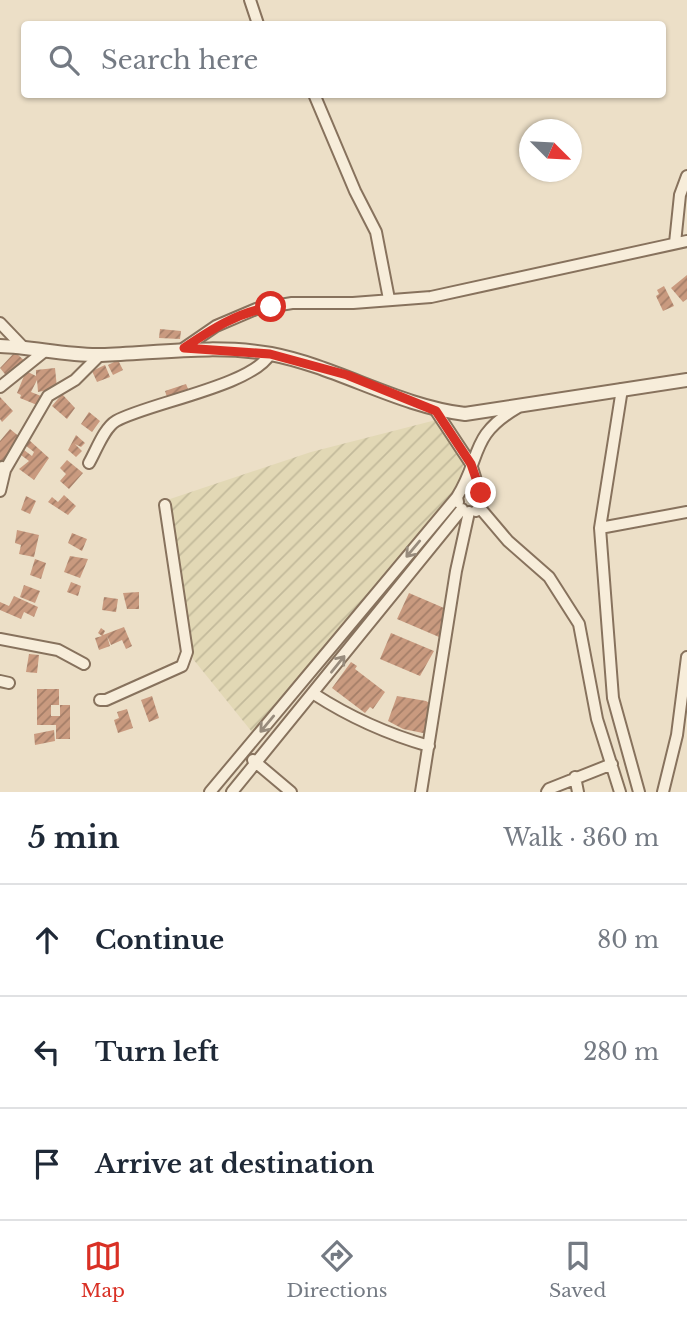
<!DOCTYPE html>
<html lang="en">
<head>
<meta charset="utf-8">
<style>
  body { margin:0; font-family:"Libre Baskerville",serif; background:#f2f2f3; color:#1f2937 }
  .compass { position:absolute; left:519px; top:119px; width:63px; height:63px; border-radius:50%; background:#fff; box-shadow:0 2px 5px #0004; rotate:114deg }
  .stop { position:absolute; width:21px; height:21px; margin:-16px; border:5px solid #d93025; border-radius:50%; background:#fff }
  .stop.end { background:#d93025; border-color:#fff; box-shadow:0 2px 7px #0008 }
  .list { margin:0; padding:0; list-style:none }
  h2 { display:flex; justify-content:space-between; align-items:center; height:91px; margin:0; padding:0 28px; font-size:30px }
  h2 small { font-size:23px; font-weight:400; color:#747a83 }
  .list li { display:grid; grid-template-columns:46px 1fr auto; gap:21px; align-items:center; box-sizing:border-box; height:112px; padding:0 28px; border-top:2px solid #e0e1e3 }
  .list b { display:block; font-size:26px; white-space:nowrap }
  .list em { font-size:23px; font-style:normal; color:#747a83 }
  .icon { flex:none; width:38px; height:38px; fill:none; stroke:currentColor; stroke-width:2; stroke-linecap:round; stroke-linejoin:round }
  .map { position:relative; flex:none; width:687px; height:792px; overflow:hidden }
  .search { position:absolute; background:#fff; box-shadow:0 2px 5px #0004; left:21px; right:21px; top:21px; height:77px; display:flex; align-items:center; gap:18px; box-sizing:border-box; padding:0 24px; border-radius:7px; color:#747a83; font-size:26px }
  .sheet { height:427px; background:#fff }
  nav { display:flex; justify-content:space-around; align-items:center; box-sizing:border-box; height:98px; border-top:2px solid #e0e1e3; background:#fff; font-size:19px; color:#747a83 }
  nav a { display:grid; justify-items:center; gap:4px }
  nav .on { color:#d93025 }
  .map>svg:first-child { display:block }
</style>
</head>
<body>
<div class="map">
<svg width="687" height="792" viewBox="0 0 687 792">
  <defs>
    <pattern id="farmland-furrows" width="10" height="10" patternUnits="userSpaceOnUse" patternTransform="scale(1.75)"><rect width="10" height="10" fill="#e2d8b5"/><path d="M-1 1l2-2M0 10L10 0M9 11l2-2" fill="none" stroke="#c3ba9b"/></pattern>
    <pattern id="building-hatch" width="6" height="6" patternUnits="userSpaceOnUse" patternTransform="scale(1.75)"><rect width="6" height="6" fill="#c99a7f"/><path d="M-1 1l2-2M0 6l6-6M5 7l2-2" fill="none" stroke="#a47e68"/></pattern>
  </defs>
  <rect width="100%" height="100%" fill="#ecdfc7"/>
  <path fill="url(#farmland-furrows)" d="M436,420l28,42 -7,26 -205,244 -59,-73 -26,-159 144,-48z"/>
  <path fill="url(#building-hatch)" d="M687,275v24l-4,3 -12,-14z
    M664,286l10,20 -11,5 -7,-15 3,-2 -2,-4z
    M160,329l21,2 -1,8 -21,-1z
    M15,352l15,14 -17,18 -13,-16z
    M118,360l5,10 -10,5 -5,-10z
    M105,365l5,12 -13,5 -5,-11z
    M55,368l2,20 -19,4 -1,-12 -6,12 10,4 -4,9 -17,-7 1,-3 -4,-2 9,-22 10,5v-6z
    M186,384l5,12 -23,4 -3,-9z
    M62,394l13,14 -8,11 -15,-13z
    M0,397l13,14 -11,11 -2,-3z
    M89,412l11,9 -8,11 -11,-8z
    M10,429l11,9 -21,27v-24z
    M76,435l9,8 -4,4 -6,-3 7,7 -6,6 -8,-7z
    M29,440l20,18 -15,22 -15,-11 10,-8 -8,-6 3,-5 8,6 2,-4 -9,-7z
    M67,460l16,13 -14,16 -9,-8 6,-7 -6,-6z
    M64,495l12,11 -8,9 -20,-13 4,-5 6,5z
    M26,496l10,5 -6,13 -9,-4z
    M17,530l22,5 -5,22 -15,-3 2,-9 -6,-2z
    M72,533l15,6 -5,12 -14,-8z
    M70,556l18,3 -8,19 -16,-6z
    M35,559l11,4 -5,16 -11,-4z
    M71,582l10,4 -3,10 -11,-4z
    M24,585l16,6 -5,12 -15,-6z
    M139,592v17h-12l-4,-16z
    M409,593l42,18 -12,26 -42,-18z
    M14,596l24,11 -4,10 -10,-5 -3,7 -21,-9v-8l9,4z
    M104,597l14,2 -2,13 -14,-2z
    M124,627l8,19 -6,3 -4,-9 -11,5 -4,-9 3,10 -11,4 -4,-12 7,-2 -4,-3 3,-5 4,3 -2,4z
    M391,633l43,18 -14,25 -40,-17z
    M29,654l10,1 -2,18 -11,-1z
    M351,662l6,4 -2,3 30,23 -12,17 -3,-2 -5,6 -33,-25z
    M37,689h22v16h-8v11h9v-11h10v34h-14v-14h-19z
    M152,696l7,22 -10,4 -8,-22z
    M397,696l29,5 11,7 -4,27 -30,-6 -15,-8z
    M127,709l6,19 -15,5 -4,-13 5,-2 -2,-6z
    M54,730l1,11 -20,4 -1,-11z"/>
  <g fill="none" stroke-linecap="round" stroke-linejoin="round">
    <defs>
      <path id="minor" d="M250,0l8,24
        M314,94l41,97 21,41 13,67
        M675,243l5,-48 7,-19
        M0,323l23,24
        M184,348l32,-22 40,-17 36,-6h61l78,-6 256,-56
        M0,387l46,-37
        M622,389l-22,139 13,170 26,94
        M436,411l35,53 8,26
        M89,463c7,-12 15,-35 27,-42 32,-18 136,-35 154,-67
        M5,470l43,-74 27,-16 25,-25
        M461,490l11,-3 9,6 1,11 -6,7
        M0,491l5,-21 -3,-3
        M458,502l-1,-5c25,-40 12,-61 60,-89
        M480,508l28,33 41,36 30,47 18,95 23,73
        M600,528l87,-16
        M0,639l58,11 26,14
        M0,681l9,2
        M314,694c37,24 73,40 115,52
        M100,700h6l76,-34 5,-14 -22,-147
        M253,760l38,32
        M575,777l3,15
        M210,792l247,-295
        M232,792l230,-283
        M421,792l35,-221 13,-59
        M547,792l2,-3 63,-25
        M663,792l14,-57 10,-78"/>
      <path id="tertiary" d="M0,346c34,1 67,10 101,9 57,-2 114,-11 170,-1 67,13 127,52 194,60l222,-34"/>
    </defs>
    <use href="#minor" stroke="#87725d" stroke-width="14"/>
    <use href="#tertiary" stroke="#87725d" stroke-width="16"/>
    <use href="#minor" stroke="#f7edda" stroke-width="10"/>
    <use href="#tertiary" stroke="#f7edda" stroke-width="12"/>
  </g>
  <defs><path id="oneway-shaft" d="M-6 0H5M1.5-3L5.5 0L1.5 3" fill="none" stroke-width="1.6" stroke-linecap="round" stroke-linejoin="round" transform="scale(1.75)"/></defs>
  <g stroke="#988c7d">
    <use href="#oneway-shaft" transform="translate(413 549) rotate(130)"/>
    <use href="#oneway-shaft" transform="translate(338 664) rotate(-51)"/>
    <use href="#oneway-shaft" transform="translate(267 724) rotate(130)"/>
  </g>
  <g fill="none" stroke-linecap="round" stroke-linejoin="round">
    <path stroke="#d93025" stroke-width="9" d="M271,307c-33,5 -59,22 -87,41l86,6 77,21 89,36 35,53 10,29"/>
  </g>
</svg>
<svg class="compass" viewBox="-18 -18 36 36"><path d="M0-13l5 13h-10z" fill="#e53935"/><path d="M0 13l5-13h-10z" fill="#747a83"/></svg>
<div class="stop" style="left:271px;top:307px"></div>
<div class="stop end" style="left:481px;top:493px"></div>
<div class="search"><svg class="icon" aria-label="search" viewBox="0 0 24 24"><circle cx="10" cy="10" r="6"/><path d="M15 15l6 6"/></svg>Search here</div>
</div>
<section class="sheet">
<h2>5 min<small>Walk · 360 m</small></h2>
<ul class="list">
<li><svg class="icon" aria-label="ahead" viewBox="0 0 24 24"><path d="M12 20V5M6 11l6-6 6 6"/></svg><div><b>Continue</b></div><em>80 m</em></li>
<li><svg class="icon" aria-label="left" viewBox="0 0 24 24"><path d="M17 20v-9H6M10 6l-5 5 5 5"/></svg><div><b>Turn left</b></div><em>280 m</em></li>
<li><svg class="icon" aria-label="arrive" viewBox="0 0 24 24"><path d="M6 21V4h12l-3 4 3 4H6"/></svg><div><b>Arrive at destination</b></div></li>
</ul>
</section>
<nav>
<a class="on"><svg class="icon" aria-label="map" viewBox="0 0 24 24"><path d="M3 6l6-2 6 2 6-2v14l-6 2-6-2-6 2zM9 4v14M15 6v14"/></svg>Map</a>
<a><svg class="icon" aria-label="directions" viewBox="0 0 24 24"><path d="M12 3l9 9-9 9-9-9zM9 14v-3h6M13 9l2 2-2 2"/></svg>Directions</a>
<a><svg class="icon" aria-label="saved" viewBox="0 0 24 24"><path d="M7 4h10v16l-5-4-5 4z"/></svg>Saved</a>
</nav>
</body>
</html>
